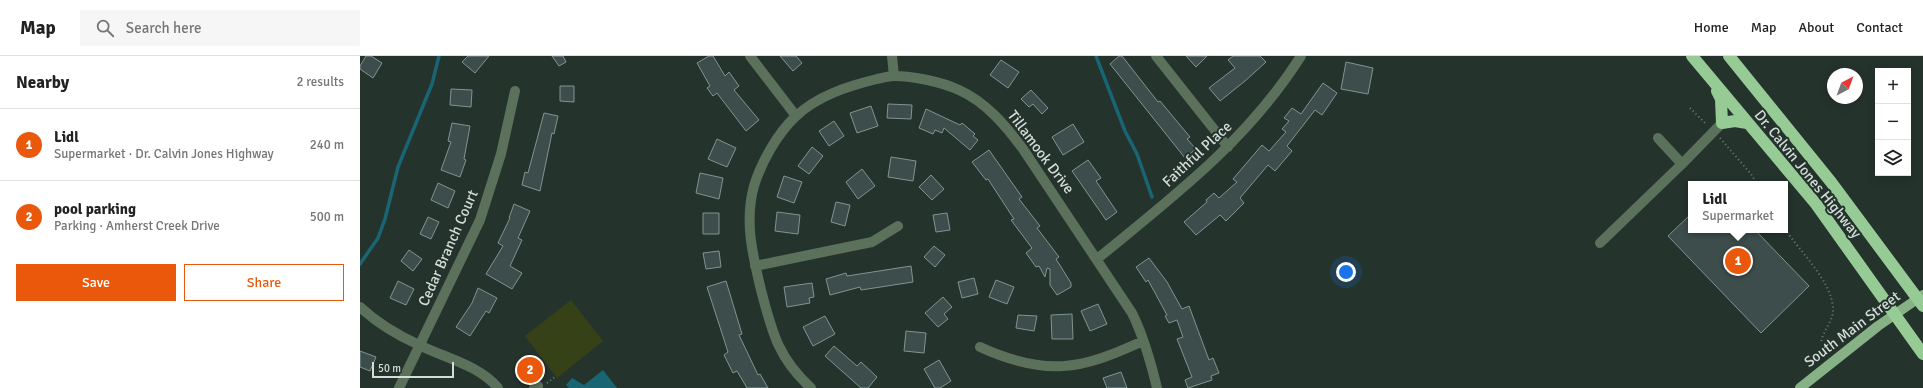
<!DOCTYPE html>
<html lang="en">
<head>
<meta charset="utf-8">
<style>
  body { margin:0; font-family:Signika,sans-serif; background:#f6f6f6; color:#222 }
  .controls { position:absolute; right:12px; top:12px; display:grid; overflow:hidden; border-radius:0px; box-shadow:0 2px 10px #0003 }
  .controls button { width:36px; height:36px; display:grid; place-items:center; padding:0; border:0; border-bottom:1px solid #e0e0e0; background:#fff; color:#222; font:20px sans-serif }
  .compass { position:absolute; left:1467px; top:12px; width:36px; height:36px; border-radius:50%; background:#fff; box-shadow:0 2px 10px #0003; rotate:41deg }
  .scale { position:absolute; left:12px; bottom:10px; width:82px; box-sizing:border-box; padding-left:4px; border:2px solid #d4ddd9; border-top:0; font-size:11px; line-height:14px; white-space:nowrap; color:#d4ddd9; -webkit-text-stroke:3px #25332d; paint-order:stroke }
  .you { position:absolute; left:986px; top:216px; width:14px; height:14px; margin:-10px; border:3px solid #fff; border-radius:50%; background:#1a73e8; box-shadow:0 0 0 6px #1a73e833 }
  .badge { display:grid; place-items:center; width:26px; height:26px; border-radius:50%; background:#ea580c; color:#fff; font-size:13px; font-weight:700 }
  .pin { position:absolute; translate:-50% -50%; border:2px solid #fff; box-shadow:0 1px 4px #0006 }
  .popup { position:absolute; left:1328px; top:125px; width:100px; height:52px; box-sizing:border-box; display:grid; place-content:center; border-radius:0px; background:#fff; filter:drop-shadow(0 1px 3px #0005); font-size:13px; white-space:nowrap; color:#767676 }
  .popup b { font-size:15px; color:#222 }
  .popup::after { content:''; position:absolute; left:50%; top:100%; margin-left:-8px; border:8px solid transparent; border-top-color:#fff }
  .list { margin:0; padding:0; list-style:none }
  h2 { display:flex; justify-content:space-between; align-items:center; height:52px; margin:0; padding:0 16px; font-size:17px }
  h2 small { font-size:13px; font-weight:400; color:#767676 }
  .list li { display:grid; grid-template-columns:26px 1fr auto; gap:12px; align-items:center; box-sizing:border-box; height:72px; padding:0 16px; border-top:1px solid #e0e0e0 }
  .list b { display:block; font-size:15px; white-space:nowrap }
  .list p { margin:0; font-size:13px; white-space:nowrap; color:#767676 }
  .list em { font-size:13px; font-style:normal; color:#767676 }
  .actions { display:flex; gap:8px; padding:12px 16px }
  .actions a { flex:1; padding:9px 0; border:1px solid #ea580c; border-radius:0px; text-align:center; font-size:14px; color:#ea580c }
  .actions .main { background:#ea580c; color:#fff }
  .icon { flex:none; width:22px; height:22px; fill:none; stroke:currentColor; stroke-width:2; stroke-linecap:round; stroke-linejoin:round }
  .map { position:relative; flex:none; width:1563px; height:332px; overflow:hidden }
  header { display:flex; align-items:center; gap:24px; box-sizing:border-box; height:56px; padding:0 20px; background:#fff; border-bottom:1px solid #e0e0e0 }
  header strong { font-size:19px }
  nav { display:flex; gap:22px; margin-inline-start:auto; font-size:14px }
  .search { width:280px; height:36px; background:#f6f6f6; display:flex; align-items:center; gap:10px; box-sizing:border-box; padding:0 14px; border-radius:0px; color:#767676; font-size:15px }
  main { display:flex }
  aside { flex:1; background:#fff }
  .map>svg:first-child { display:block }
</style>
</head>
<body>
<header>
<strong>Map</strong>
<div class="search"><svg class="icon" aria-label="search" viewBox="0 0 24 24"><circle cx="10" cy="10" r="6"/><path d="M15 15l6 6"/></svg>Search here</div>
<nav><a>Home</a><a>Map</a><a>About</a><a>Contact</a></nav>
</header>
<main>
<aside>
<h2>Nearby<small>2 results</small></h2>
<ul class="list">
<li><span class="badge">1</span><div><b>Lidl</b><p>Supermarket · Dr. Calvin Jones Highway</p></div><em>240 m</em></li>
<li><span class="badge">2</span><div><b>pool parking</b><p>Parking · Amherst Creek Drive</p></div><em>500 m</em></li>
</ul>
<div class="actions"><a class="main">Save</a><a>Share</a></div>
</aside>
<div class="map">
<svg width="1563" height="332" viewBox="0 0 1563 332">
  <rect width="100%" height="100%" fill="#25332d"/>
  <path fill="#374117" d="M211,244l32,41 -46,37 -32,-42z"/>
  <path fill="#196574" d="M243,314l14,18h-48l-3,-3 6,-7 12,7z"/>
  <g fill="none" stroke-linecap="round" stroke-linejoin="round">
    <path stroke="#196574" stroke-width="3.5" d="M736,0l29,75 12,23 15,43
      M0,208l18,-26 7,-19 13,-52 34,-83 7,-28"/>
  </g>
  <path fill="#3d4d4c" stroke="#819492" d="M6,0h5l11,7 -9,15 -13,-9v-3z
    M108,0h21l-14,17 -13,-11z
    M192,0h11l3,6 -7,4z
    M349,0h4l12,20 4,-4 10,14 -5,4 25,30 -13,11 -29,-38 -4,3 -6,-8 3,-2 -13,-23z
    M420,0h16l6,7 -9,8z
    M759,0h3l36,46 2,-1 30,36 -3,2 9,10 -11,9 -75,-94z
    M826,0h21l-11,11z
    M873,0h27l6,6 -21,19 -25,20 -11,-13 26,-20 -7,-8z
    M641,4l18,12 -11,16 -18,-13z
    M986,6l27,6 -5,26 -27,-5z
    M963,27l14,10 -15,22 -7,-5 -28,36 5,5 -17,20 -7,-6 -28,33 4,5 -18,18 -6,-6 -24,20 -12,-13 23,-20 -1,-2 8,-7 5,5 18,-16 -4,-3 29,-34 7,6 17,-19 -4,-3 7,-8 -5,-3 8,-10 9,6z
    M200,30h14v16l-14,-1z
    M91,33l21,1 -1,17 -21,-2z
    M671,34l17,18 -6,6 -9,-10 -4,3 -8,-8z
    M528,48l24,1 -1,14 -24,-1z
    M511,50l7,20 -21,7 -7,-20z
    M566,53l34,16 2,-2 13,11 -2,2 5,4 -8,10 -26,-22 -2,5 -7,-3 -2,4 -14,-6z
    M184,57l14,3 -4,18 -2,-1 -12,58 -18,-6 3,-13 3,1z
    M474,65l10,15 -15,10 -10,-15z
    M92,67l18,3 -6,33 2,1 -6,17 -19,-7 10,-28 -3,-1z
    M713,68l11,18 -21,13 -11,-18z
    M357,83l19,9 -9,19 -19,-8z
    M452,91l11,9 -14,18 -11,-8z
    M629,94l33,47 -3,2 21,27 -3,2 22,29 -3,2 15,24v4l-14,8 -7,-10v-16l-3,-1 -2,9 -6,-11 -3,1 -10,-14 6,-5 -21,-28 3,-1 -26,-40 -2,1 -14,-18z
    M531,101l25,4 -3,20 -25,-4z
    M728,104l13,18 -5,3 21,31 -11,8 -34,-49z
    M502,113l13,17 -17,13 -12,-17z
    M340,117l23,5 -4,21 -23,-6z
    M571,119l13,14 -12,11 -13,-13z
    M424,120l18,6 -8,21 -17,-6z
    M78,127l17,8 -7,17 -17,-8z
    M476,146l14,3 -5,21 -14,-4z
    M154,148l16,7 -12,27 4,2 -12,26 12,7 -10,16 -26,-15 17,-28 -5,-3 12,-25h-1z
    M417,156l23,3 -2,19 -23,-3z
    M343,157h16v21h-16z
    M587,157l3,17 -14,2 -3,-17z
    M1331,158v16h64l54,56 -48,47 -93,-97z
    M68,161l11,5 -8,17 -11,-5z
    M574,190l11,9 -10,12 -11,-10z
    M49,194l13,9 -9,12 -12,-10z
    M359,195l2,16 -15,2 -3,-16z
    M789,202l18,24 15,27 7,-3 20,54 4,-2 6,15 -8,3 1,4 -24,8 -3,-8 7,-3 -15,-38 6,-2 -6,-17 -8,3 -4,-7 2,-1 -19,-35 -2,2 -10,-15z
    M551,210l2,16 -52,8 -1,-3 -30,8 -4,-16 20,-6 1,3z
    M614,222l4,16 -16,4 -4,-16z
    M636,224l18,7 -7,17 -18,-7z
    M38,225l16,8 -8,16 -16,-7z
    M366,225l16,53 -3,1 19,40 2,-1 8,14h-21l-10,-17 -4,2 -9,-18 4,-3 -21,-65z
    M452,227l2,14 -5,1 1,5 -23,4 -3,-20z
    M118,232l19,10 -8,15 -3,-2 -16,25 -14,-9 16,-24z
    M583,241l9,10 -8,7 4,5 -10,8 -13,-14z
    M738,248l9,20 -17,7 -9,-20z
    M712,258l1,25h-21l-1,-24z
    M658,259l19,1 -3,15 -18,-3z
    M465,260l10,18 -22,12 -10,-19z
    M546,275l20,2 -2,20 -20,-2z
    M474,290l23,20 4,-4 16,15 -9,11h-7l-36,-32z
    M0,295l16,6 -6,14 -10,-4z
    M579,304l12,21 -11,7h-5l-11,-19z
    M761,316l6,16h-20l-4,-10z"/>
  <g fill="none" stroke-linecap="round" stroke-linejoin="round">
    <path stroke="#727e79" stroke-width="2" stroke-dasharray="1 3" stroke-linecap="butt" d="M1330,52l17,17
      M1360,82l31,36 6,10
      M1425,173c15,23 48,53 48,81 0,12 -11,21 -12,34
      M187,327l9,-7"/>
    <path stroke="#5c715b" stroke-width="10" d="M390,0l46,60
      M532,0l2,20
      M796,0l72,91
      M1298,82l24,26
      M1240,187l82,-79 40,-41
      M737,203c77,-63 150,-118 204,-203
      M395,210l117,-24 26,-16
      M0,251c18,17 37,28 59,38 26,13 60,20 79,43
      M620,291c66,30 100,23 163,-6
      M39,332l81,-168 21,-66 14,-63
      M174,332l4,-2
      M451,332c-33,-30 -39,-56 -50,-98 -8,-34 -17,-68 -7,-104 7,-23 23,-52 41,-69 22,-21 53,-31 82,-38 5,-1 12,-3 17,-3 19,0 48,6 65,14 27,12 47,36 64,59l109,164c12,24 19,50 25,75"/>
    <path stroke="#86b286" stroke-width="10" d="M1440,332l78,-62 45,-31"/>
    <path stroke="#96cb96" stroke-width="12" d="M1332,0l124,148 107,150
      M1369,0l102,126 92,124
      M1357,35l4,8 1,24 13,-2 12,2"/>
  </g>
  <g text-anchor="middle" stroke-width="4" stroke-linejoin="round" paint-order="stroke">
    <g font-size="15" fill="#d4ddd9" stroke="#25332d">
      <text transform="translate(681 96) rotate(53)" y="5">Tillamook Drive</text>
      <text transform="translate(837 98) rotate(-43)" y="5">Faithful Place</text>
      <text transform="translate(1448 118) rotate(51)" y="5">Dr. Calvin Jones Highway</text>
      <text transform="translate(88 192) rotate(-66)" y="5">Cedar Branch Court</text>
      <text transform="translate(1492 273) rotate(-37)" y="5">South Main Street</text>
    </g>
  </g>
</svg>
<div class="controls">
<button>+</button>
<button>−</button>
<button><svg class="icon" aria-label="layers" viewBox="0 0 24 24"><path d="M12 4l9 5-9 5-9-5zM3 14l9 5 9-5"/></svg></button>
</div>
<svg class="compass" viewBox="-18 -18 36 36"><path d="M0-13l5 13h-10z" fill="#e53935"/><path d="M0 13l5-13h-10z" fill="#767676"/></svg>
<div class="scale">50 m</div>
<div class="you"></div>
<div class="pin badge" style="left:1378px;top:205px">1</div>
<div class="popup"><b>Lidl</b>Supermarket</div>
<div class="pin badge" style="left:170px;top:314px">2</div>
</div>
</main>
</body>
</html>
